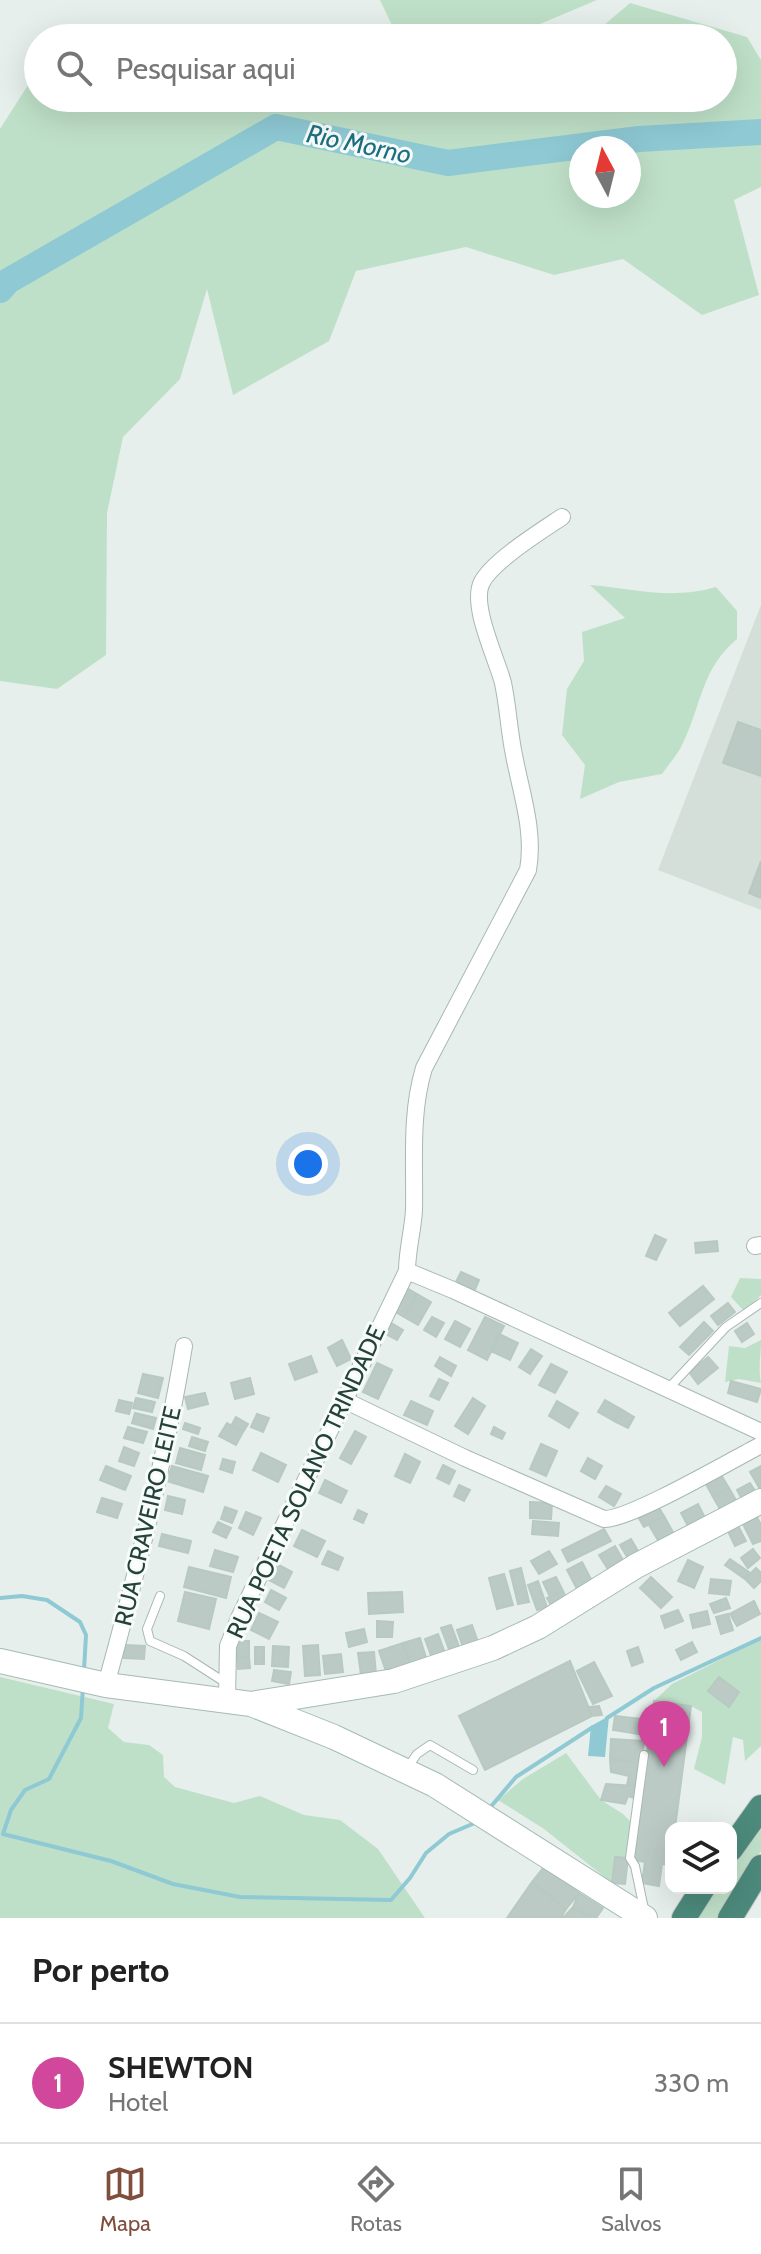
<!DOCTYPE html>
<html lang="pt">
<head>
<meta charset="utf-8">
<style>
  body { margin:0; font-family:Cabin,sans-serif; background:#f2f2f2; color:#222 }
  .controls { position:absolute; right:24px; bottom:24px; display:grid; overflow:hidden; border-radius:16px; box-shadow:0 8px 32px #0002 }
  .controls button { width:72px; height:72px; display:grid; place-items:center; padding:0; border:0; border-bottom:2px solid #e0e0e0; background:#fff; color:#222; font:40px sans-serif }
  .compass { position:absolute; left:569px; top:136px; width:72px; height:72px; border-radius:50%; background:#fff; box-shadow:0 8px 32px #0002; rotate:353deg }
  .you { position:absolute; left:308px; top:1164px; width:28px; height:28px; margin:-20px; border:6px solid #fff; border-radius:50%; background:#1a73e8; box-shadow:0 0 0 12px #1a73e833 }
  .badge { display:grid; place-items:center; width:52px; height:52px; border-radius:50%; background:#804e3d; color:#fff; font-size:26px; font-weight:700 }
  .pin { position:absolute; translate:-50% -66px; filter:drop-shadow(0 2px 4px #0008) }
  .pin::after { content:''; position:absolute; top:42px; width:28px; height:24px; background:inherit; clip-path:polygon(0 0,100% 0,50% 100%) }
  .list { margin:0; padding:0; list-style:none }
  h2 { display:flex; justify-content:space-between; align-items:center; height:104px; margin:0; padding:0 32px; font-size:34px }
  h2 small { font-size:26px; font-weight:400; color:#767676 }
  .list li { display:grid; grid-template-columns:52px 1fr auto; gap:24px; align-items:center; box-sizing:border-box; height:120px; padding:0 32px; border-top:2px solid #e0e0e0 }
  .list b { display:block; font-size:30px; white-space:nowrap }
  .list p { margin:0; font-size:26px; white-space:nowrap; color:#767676 }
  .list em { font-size:26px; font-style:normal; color:#767676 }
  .icon { flex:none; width:44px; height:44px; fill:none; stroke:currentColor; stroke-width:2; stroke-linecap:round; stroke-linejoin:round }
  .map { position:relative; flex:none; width:761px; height:1918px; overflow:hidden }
  .search { position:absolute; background:#fff; box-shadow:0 8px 32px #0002; left:24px; right:24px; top:24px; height:88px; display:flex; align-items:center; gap:20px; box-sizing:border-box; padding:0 28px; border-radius:44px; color:#767676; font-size:30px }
  .sheet { height:224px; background:#fff }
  nav { display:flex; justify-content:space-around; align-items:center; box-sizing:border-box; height:112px; border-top:2px solid #e0e0e0; background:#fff; font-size:22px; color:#767676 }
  nav a { display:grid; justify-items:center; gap:4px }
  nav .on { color:#804e3d }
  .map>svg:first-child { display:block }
</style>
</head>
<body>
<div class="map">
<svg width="761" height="1918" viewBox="0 0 761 1918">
  <rect width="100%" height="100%" fill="#e6efeb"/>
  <path fill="#d4dfda" d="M761,605v305l-103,-40z"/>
  <path fill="#bfe0c8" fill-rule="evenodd" d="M380,0h217l-90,38h-109z
    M630,3l117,34 14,23v127l-27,13 25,95 -57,20 -79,-56 -69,16 -88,-28 -110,24 -27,70 -96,54 -26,-106 -27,90 -57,58 -16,76 -1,142 -49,34 -57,-8v-552l37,-58 1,27h685v-60h-134zM581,148h48v48h-48z
    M590,585c46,4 80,15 126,2l21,24v28c-36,30 -35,65 -54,104 -5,11 -14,21 -21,31l-43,8 -39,17 5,-34 -23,-30 5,-46 17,-28 -2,-29 43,-14z
    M740,1278l21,1v16l-16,17 -14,-15z
    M761,1340c0,15 -3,29 0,43l-22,-4 -14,3 4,-36 16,2z
    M761,1639v107l-16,15 -2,-21 -10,-3 -8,48 -31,-16 8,-32v-25l-11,-6 -37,-5 18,-17z
    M0,1677l114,27 -6,24 16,14 25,3 14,10 1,22 11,10 59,16 26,-7 44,19 36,5 38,29 47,69h-425z
    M566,1753l35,47 22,14 10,10v36l-18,-3 -3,26 -68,-54 -46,-29 25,-21z
    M761,1814v37l-43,67h-28l20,-30h21v-30z"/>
  <path fill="#8ec9d4" d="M609,1716l-4,41 -17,-1 3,-30z"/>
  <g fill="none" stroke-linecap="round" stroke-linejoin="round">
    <path stroke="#8ec9d4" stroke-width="4" d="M0,1598l22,-2 25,4 33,22 6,13 -2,35
      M83,1687l-2,31 -32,61 -24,11 -14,20 -8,24 108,27 62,23 67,13 151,3 19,-22 16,-25 23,-19 28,-12
      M607,1718l47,-30 107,-50
      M488,1810l28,-33 77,-50"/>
    <path stroke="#8ec9d4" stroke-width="26" d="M0,290l8,-9 268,-154 172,36 191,-24 122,-7"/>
  </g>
  <path fill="#bbcac4" stroke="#b8c9c2" stroke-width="2" d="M738,722l23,8v46l-38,-13z
    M761,861v37l-12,-5z
    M655,1235l11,5 -10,20 -10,-4z
    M717,1241l1,10 -22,2 -1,-10z
    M461,1272l18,8 -5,12 -19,-8z
    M703,1286l11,13 -34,27 -11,-13z
    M405,1287l12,7 -13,23 -12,-7z
    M417,1294l14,8 -13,23 -14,-8z
    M728,1303l7,9 -17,13 -7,-9z
    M432,1317l12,6 -8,14 -12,-7z
    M485,1317l19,9 -17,34 -19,-10z
    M388,1321l15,9 -6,10 -15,-8z
    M455,1321l15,8 -10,18 -15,-8z
    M704,1322l9,9 -24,24 -9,-8z
    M747,1323l7,11 -12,8 -7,-11z
    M499,1334l19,9 -8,17 -19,-9z
    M342,1340l9,19 -14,7 -9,-18z
    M531,1349l11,7 -12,18 -11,-7z
    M311,1356l6,16 -22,8 -6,-16z
    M440,1357l16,9 -5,10 -16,-10z
    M708,1357l10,11 -20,16 -9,-12z
    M377,1363l15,7 -14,29 -15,-7z
    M551,1364l16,8 -12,21 -16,-8z
    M143,1374l20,4 -5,20 -20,-5z
    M250,1378l4,16 -19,5 -4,-16z
    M439,1379l9,4 -9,17 -9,-4z
    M731,1381l30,8 -4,13 -29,-9z
    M205,1393l3,11 -20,5 -3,-12z
    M136,1398l19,4 -3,10 -19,-4z
    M473,1398l12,8 -17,28 -13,-8z
    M119,1400l13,3 -3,11 -13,-3z
    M605,1400l16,9 -7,12 -16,-9z
    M411,1401l22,10 -6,14 -23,-10z
    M557,1401l21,12 -9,15 -20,-12z
    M621,1409l13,8 -6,11 -14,-7z
    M135,1413l21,5 -3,11 -21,-6z
    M257,1414l12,4 -6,14 -12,-5z
    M236,1417l12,7 -5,8 -12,-6z
    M185,1423l15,5 -2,6 -15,-5z
    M227,1423l16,9 -7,13 -17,-9z
    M128,1427l19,5 -4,11 -19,-5z
    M494,1427l11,6 -3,6 -11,-5z
    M355,1431l11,6 -15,27 -11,-6z
    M192,1437l16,5 -3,9 -16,-5z
    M541,1444l16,7 -11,25 -16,-7z
    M124,1447l15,6 -5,13 -15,-5z
    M180,1448l25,7 -4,15 -25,-7z
    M261,1453l25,12 -8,17 -25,-12z
    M405,1454l15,8 -10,21 -15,-7z
    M588,1458l14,8 -7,13 -14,-8z
    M223,1459l12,3 -3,11 -12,-4z
    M443,1465l12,6 -6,13 -12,-6z
    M106,1466l25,10 -6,14 -25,-10z
    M172,1466l36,10 -5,16 -36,-11z
    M761,1466v25l-11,-19z
    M721,1475l8,13 -16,9 -7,-13z
    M325,1480l22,11 -6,12 -22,-10z
    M750,1483l7,11 -14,7 -6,-11z
    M459,1485l11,5 -6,11 -10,-5z
    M606,1486l15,8 -7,12 -15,-9z
    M729,1488l8,14 -16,9 -8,-14z
    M168,1496l17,4 -3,14 -17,-4z
    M102,1498l20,6 -5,14 -20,-6z
    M530,1502l22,1 -1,16 -21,-1z
    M698,1504l7,14 -17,8 -7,-13z
    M658,1506l6,10 -20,11 -6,-10z
    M225,1507l12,4 -5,12 -11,-4z
    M358,1510l9,4 -4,9 -9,-4z
    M246,1512l15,6 -8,17 -14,-7z
    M664,1516l10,18 -15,8 -10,-17z
    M757,1517l4,8v16l-8,3 -10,-20z
    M533,1521l26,2 -1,13 -26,-2z
    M218,1522l13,6 -5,10 -13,-6z
    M736,1522l10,19 -11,5 -9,-19z
    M604,1529l7,12 -43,21 -6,-12z
    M302,1530l23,11 -8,16 -23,-11z
    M162,1534l29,7 -3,12 -29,-7z
    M631,1539l7,12 -11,6 -7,-12z
    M615,1546l9,16 -15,9 -10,-16z
    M753,1549l7,9 -12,10 -7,-10z
    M215,1550l23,7 -5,15 -23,-6z
    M328,1551l15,7 -5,12 -16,-6z
    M549,1551l8,13 -18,10 -8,-13z
    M730,1559l19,13 -4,7 -20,-14z
    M688,1560l15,7 -9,21 -16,-7z
    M582,1562l11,21 -15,8 -11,-21z
    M275,1563l17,9 -8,16 -17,-9z
    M189,1567l42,10 -5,21 -42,-11z
    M521,1568l8,34 -11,2 -8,-33z
    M756,1568l5,5v8l-7,7 -9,-9z
    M504,1574l9,31 -16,4 -8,-31z
    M556,1577l7,14 -13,6 -7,-15z
    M651,1577l21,20 -11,11 -21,-20z
    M711,1579l20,2 -2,14 -20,-2z
    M538,1581l9,26 -10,3 -9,-25z
    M271,1590l15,8 -7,12 -14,-8z
    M563,1591l4,9 -15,7 -5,-9z
    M185,1592l31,7 -7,30 -31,-8z
    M402,1592l1,20 -34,2 -1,-21z
    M726,1598l4,10 -16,5 -4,-9z
    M754,1601l6,13 -23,12 -7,-12z
    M678,1610l5,11 -18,7 -4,-12z
    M707,1611l3,13 -17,4 -3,-13z
    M259,1613l19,9 -9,17 -18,-9z
    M728,1614l5,16 -12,4 -5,-17z
    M377,1621l16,1 -1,15h-15z
    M451,1625l9,24 -10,3 -9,-24z
    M472,1625l6,17 -15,5 -6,-17z
    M364,1629l3,13 -18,5 -3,-14z
    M438,1634l7,19 -13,5 -7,-19z
    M420,1638l7,23 -16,6 -8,-24z
    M237,1641h12v16h-12z
    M692,1642l5,10 -16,8 -5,-10z
    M403,1643l8,24 -24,7 -8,-23z
    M125,1645l20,1 -1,13 -20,-1z
    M318,1645l2,30 -15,1 -2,-30z
    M273,1646l16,1 -1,20 -16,-1z
    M255,1647h9v17h-9z
    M638,1647l5,15 -11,4 -5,-15z
    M374,1652l2,22 -15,1 -3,-22z
    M341,1654l2,18 -18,2 -2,-18z
    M237,1657h12l1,11 -12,1z
    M570,1661l22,55 -107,54 -26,-54z
    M594,1662l18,34 -19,8 -16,-33z
    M274,1670l17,2 -2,12 -17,-3z
    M719,1677l20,15 -10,15 -21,-16z
    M654,1701l37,5 -16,122h-4l-1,37 -8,-1 -3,22 -17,-3 3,-21 -12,-2z
    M599,1706l3,9 -10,1 -4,-9z
    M615,1716l26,3 -2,15 -26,-4z
    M611,1739l33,2 -3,22 -31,-4z
    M610,1759l31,4 -7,23 -7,-1 2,-9 -18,-4z
    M606,1784l28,2v12l-6,-2 -3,8 -24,-4z
    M615,1857l13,1 -3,26 -13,-1z
    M544,1867l35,26 -13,16 -34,-27z
    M532,1882l34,27 -5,9h-54z
    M579,1893l24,15 -7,10 -23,-11z
    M573,1907l18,11h-28z"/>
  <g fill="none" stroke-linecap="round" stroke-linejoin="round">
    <defs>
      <path id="service" d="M668,1389l58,-62 35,-24
        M160,1596l-13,33 3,12 34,15 42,27
        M406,1770l11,-16 13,-9 43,25
        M644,1909l-9,-43 -5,-8 14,-103"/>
      <path id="minor" d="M755,1246l6,-1
        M407,1271l46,19 308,142
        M344,1400l121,58 139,61c25,1 128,-59 157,-74
        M106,1685c31,-112 59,-224 78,-339
        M227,1699l1,-53 11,-28 168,-347c0,-21 6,-41 7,-61 1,-48 -4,-96 10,-142l104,-198c7,-39 -7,-77 -14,-115 -5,-24 -6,-49 -11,-72 -6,-24 -33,-78 -21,-101 11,-21 59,-51 80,-65"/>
      <path id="secondary" d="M0,1661l106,24 145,19 83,33 101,48 210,133
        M251,1704l143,-23 99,-33 45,-21 98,-61 125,-65"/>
      <path id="trunk" d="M731,1849l30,-42
        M684,1918l19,-30
        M730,1918l31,-51"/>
    </defs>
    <use href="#service" stroke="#a8b8b2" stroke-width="10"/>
    <use href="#minor" stroke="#a8b8b2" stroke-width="18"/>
    <use href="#secondary" stroke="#a4bbb3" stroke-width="26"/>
    <use href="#trunk" stroke="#c2cac8" stroke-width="26"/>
    <use href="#service" stroke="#fff" stroke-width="8"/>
    <use href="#minor" stroke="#fff" stroke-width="16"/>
    <use href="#secondary" stroke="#fff" stroke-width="24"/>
    <use href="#trunk" stroke="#4c8a7c" stroke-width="24"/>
  </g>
  <g text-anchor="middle" stroke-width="6" stroke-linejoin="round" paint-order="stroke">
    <g font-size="24" fill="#24423a" stroke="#f7fbf9">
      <text transform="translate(306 1482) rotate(-65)" y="8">RUA POETA SOLANO TRINDADE</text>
      <text transform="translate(148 1516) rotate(-77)" y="8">RUA CRAVEIRO LEITE</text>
    </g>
    <g font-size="26" font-style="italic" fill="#1c6f80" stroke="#f7fbf9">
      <text transform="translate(359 144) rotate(12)" y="9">Rio Morno</text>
    </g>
  </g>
</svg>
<div class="controls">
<button><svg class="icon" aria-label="layers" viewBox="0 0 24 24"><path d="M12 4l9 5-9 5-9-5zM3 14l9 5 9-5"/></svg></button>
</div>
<svg class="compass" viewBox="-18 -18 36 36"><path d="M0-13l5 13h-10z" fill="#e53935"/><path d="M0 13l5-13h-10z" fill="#767676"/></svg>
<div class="you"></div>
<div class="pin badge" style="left:664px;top:1767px;background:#d1479c">1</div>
<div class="search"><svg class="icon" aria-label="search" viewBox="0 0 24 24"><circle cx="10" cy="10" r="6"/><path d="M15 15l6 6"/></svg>Pesquisar aqui</div>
</div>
<section class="sheet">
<h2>Por perto<small></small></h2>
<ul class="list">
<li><span class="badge" style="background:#d1479c">1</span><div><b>SHEWTON</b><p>Hotel</p></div><em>330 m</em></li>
</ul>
</section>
<nav>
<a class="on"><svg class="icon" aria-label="map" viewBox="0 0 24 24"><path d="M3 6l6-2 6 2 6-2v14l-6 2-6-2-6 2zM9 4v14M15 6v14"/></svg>Mapa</a>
<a><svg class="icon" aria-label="directions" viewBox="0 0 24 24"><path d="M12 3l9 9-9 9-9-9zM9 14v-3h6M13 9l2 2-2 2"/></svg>Rotas</a>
<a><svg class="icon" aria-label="saved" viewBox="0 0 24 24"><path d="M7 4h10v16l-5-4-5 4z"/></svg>Salvos</a>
</nav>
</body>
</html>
